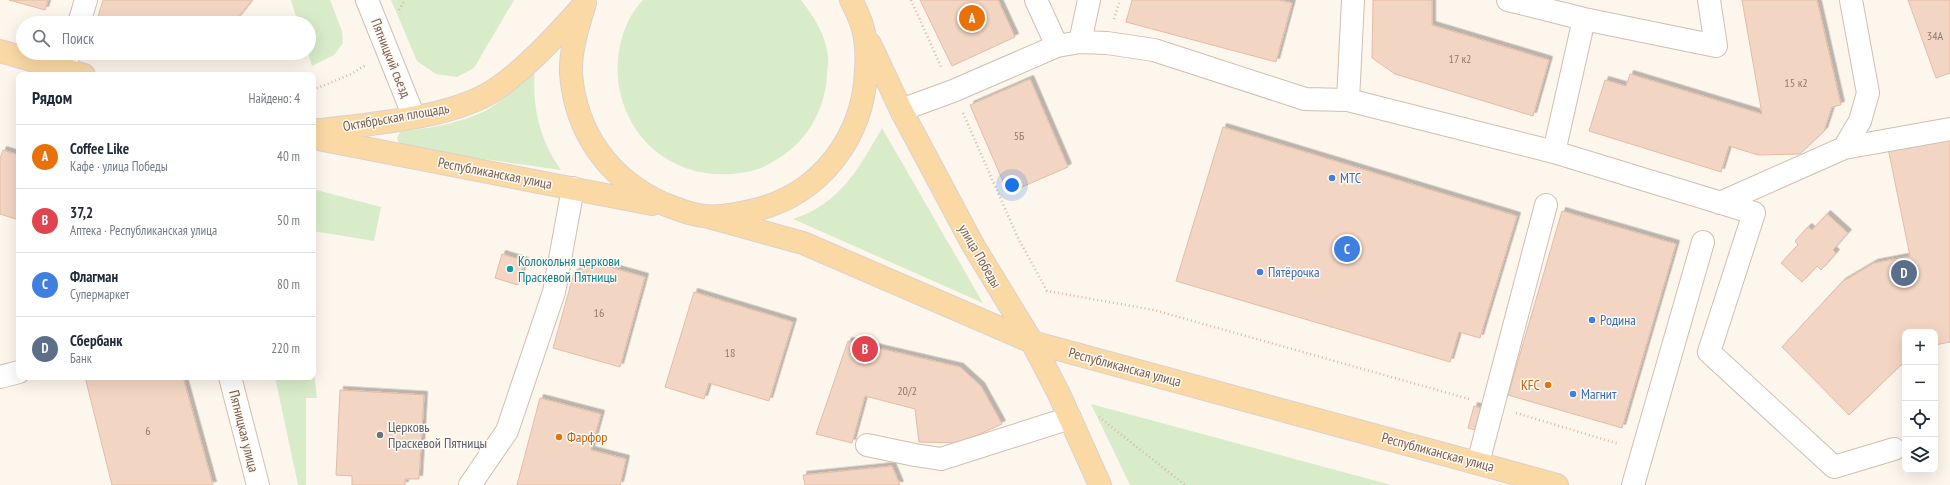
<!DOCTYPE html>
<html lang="ru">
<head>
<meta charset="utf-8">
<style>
  body { margin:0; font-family:"PT Sans Narrow",sans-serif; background:#f2f2f3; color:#1f2937 }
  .controls { position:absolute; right:12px; bottom:12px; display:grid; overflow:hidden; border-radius:8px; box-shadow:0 4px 16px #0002 }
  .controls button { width:36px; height:36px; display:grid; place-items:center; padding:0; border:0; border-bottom:1px solid #e0e1e3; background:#fff; color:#1f2937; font:20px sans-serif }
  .you { position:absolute; left:1012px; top:185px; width:14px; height:14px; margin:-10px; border:3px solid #fff; border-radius:50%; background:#1a73e8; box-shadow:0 0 0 6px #1a73e833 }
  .badge { display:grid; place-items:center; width:26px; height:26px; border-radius:50%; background:#e76f51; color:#fff; font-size:13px; font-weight:700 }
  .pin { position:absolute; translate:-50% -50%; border:2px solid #fff; box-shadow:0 1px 4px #0006 }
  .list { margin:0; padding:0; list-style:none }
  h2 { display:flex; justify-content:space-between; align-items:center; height:52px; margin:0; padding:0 16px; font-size:17px }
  h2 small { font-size:13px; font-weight:400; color:#747a83 }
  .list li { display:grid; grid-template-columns:26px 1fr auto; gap:12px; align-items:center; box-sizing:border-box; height:64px; padding:0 16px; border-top:1px solid #e0e1e3 }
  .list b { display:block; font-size:15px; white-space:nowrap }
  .list p { margin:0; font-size:13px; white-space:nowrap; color:#747a83 }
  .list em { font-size:13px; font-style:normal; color:#747a83 }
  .icon { flex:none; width:22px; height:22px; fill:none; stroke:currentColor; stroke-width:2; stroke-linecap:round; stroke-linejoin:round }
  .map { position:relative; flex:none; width:1950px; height:485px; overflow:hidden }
  .search { position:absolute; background:#fff; box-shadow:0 4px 16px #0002; left:16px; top:16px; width:300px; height:44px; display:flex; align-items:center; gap:10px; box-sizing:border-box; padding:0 14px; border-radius:22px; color:#747a83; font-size:15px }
  .panel { position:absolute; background:#fff; box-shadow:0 4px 16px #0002; left:16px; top:72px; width:300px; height:308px; border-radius:8px }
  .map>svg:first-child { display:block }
</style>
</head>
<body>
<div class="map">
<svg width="1950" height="485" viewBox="0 0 1950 485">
  <defs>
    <filter id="shadow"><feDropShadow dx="3.5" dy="-3.5" stdDeviation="0" flood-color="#0004"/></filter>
  </defs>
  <rect width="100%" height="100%" fill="#fdf6ec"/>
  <path fill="#d8ecc9" d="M291,0h39l12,31 1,12 -9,12 -22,11 -4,-13 1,-30h-11z
    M391,0h123l-40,68 -17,9 -21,-3 -19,-13z
    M643,0h158c13,17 25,35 27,57 1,5 -1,12 -1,18 -2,37 -22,70 -55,87 -5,3 -11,7 -17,8 -63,17 -124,-17 -136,-83 -5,-30 3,-65 24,-87z
    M535,66c-3,40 3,71 26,104l-161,-23 -3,-9 3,-6c35,-5 75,-10 103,-33 12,-9 22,-21 32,-33z
    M882,128l101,175 -190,-84c47,-15 66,-51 89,-91z
    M313,189l68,18 -7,34 -61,-10z
    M313,365l4,33h-11v87h-8l-23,-108h38z
    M1091,404l300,81h-261z"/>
  <path fill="#f3d5c3" stroke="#e6bba3" filter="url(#shadow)" d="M9,0h39l-3,10z
    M103,0h149l-18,23h-138z
    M920,0h78l17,37 -63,29z
    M1132,0h147l13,3 -16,59 -150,-40z
    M1373,0h59v25l117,35 -16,56 -138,-42 -23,-16z
    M1742,0h75l24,105 -9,2 -8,24 -24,23 -42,1 -29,-9 -8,26 -132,-41 16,-51 21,6 4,-12 132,40z
    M1908,0h42v73l-14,5z
    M182,53h26l-5,6z
    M1030,79l38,88 -60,26 -38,-88z
    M1223,127l294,89 -37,122 -21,-6 -9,30 -274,-81z
    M1950,135v207l-15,3v-13h-30v29l-56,54 -67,-68 60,-65 32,-19 36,-7 -22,-108z
    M3,150l16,5v65l-19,-6v-55z
    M1562,211l114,33 -54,184 -114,-33z
    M1827,214l21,19 -15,17 3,3 -15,17 -4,-4 -15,16 -21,-19 17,-18 -3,-4 13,-14 4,3z
    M502,254l23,7 -7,24 -23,-7z
    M592,262l53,15 -25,90 -67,-19 21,-75z
    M694,292l99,30 -24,79 -60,-18 -5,16 -39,-12z
    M848,341l112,26 21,19 21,38 -42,19 -41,-1 -4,-33 -50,-13 -13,47 -36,-9z
    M85,377h98l30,108h-101z
    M340,390l84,5 -5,84h-14v6h-53v-9l-16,-1z
    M540,398l61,16 -10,36 35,9 -6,26h-103z
    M1474,406l13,4 -5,22 -14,-4z
    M892,466l8,19h-95l-2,-10z"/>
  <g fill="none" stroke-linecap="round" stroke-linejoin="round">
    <defs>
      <path id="minor" d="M367,0l47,117
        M1036,0l21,46
        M1508,0l76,19 -30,133
        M1584,19l132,27 -7,-46
        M79,23l7,-23
        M1080,42l9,-42
        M64,69l5,-16
        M1348,100l5,-100
        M901,110l52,-19 104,-45 23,-4 27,1 47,7 151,49 43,1 206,52 200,61 -45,139 125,115 60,-18
        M1844,148l16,-27 8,-28 -17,-93
        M1720,203l124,-55 106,-19
        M0,377l19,-5
        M230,377l28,108
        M867,445l48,10 26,4 129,-41
        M1478,463l68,-258
        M470,485l37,-54 47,-139 19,-104
        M1633,485l70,-243"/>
      <path id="major" d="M585,3c-7,23 -15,47 -14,71 5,60 39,106 93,130 13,5 27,11 40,12 17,2 35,-2 51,-6 66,-16 109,-74 111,-140 1,-14 0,-32 -4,-45 -3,-9 -7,-17 -11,-25
        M870,44l31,66 72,135 59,97 27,52 41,91
        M0,51l84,24
        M313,131c54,-7 142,-12 186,-44 30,-22 56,-50 81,-78
        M313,138l339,66
        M705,216l98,27 229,99 525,143"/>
    </defs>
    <use href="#minor" stroke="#d1beb0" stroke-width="24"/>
    <use href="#major" stroke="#dad1cd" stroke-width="24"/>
    <path stroke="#d9b8a5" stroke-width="2.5" stroke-dasharray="1 3" stroke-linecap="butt" d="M911,0l31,69
      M399,10l6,-10
      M1114,19l6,-19
      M313,90l38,-16 15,-9
      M963,113l54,123 30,55 107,19 315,89
      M1516,413l103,31
      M1099,417l86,68"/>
    <use href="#minor" stroke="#fff" stroke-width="22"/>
    <use href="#major" stroke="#fbd9a5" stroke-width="22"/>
  </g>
  <g fill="#3f7fe0" stroke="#fffaf3" stroke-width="1.5">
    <circle cx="1332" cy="178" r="4"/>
    <circle cx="1260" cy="272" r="4"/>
    <circle cx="1592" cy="320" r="4"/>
    <circle cx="1573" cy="394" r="4"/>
  </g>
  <circle fill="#0f9aa8" stroke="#fffaf3" stroke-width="1.5" cx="510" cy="269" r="4"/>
  <g fill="#e8710a" stroke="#fffaf3" stroke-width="1.5">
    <circle cx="1548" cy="385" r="4"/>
    <circle cx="559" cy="437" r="4"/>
  </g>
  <circle fill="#6b7280" stroke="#fffaf3" stroke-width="1.5" cx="380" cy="435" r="4"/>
  <g text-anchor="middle" stroke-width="3" stroke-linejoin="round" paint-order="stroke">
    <g font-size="12" fill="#987a6a">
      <text x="1935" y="40">34А</text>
      <text x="1460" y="63">17 к2</text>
      <text x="1796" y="87">15 к2</text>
      <text x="1019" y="140">5Б</text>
      <text x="599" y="317">16</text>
      <text x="730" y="357">18</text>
      <text x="907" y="395">20/2</text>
      <text x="148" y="435">6</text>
    </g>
    <g font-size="14" fill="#7a5c4d" stroke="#fffaf3">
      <text transform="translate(391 58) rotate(68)" y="5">Пятницкий съезд</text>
      <text transform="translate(396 117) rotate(-10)" y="5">Октябрьская площадь</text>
      <text transform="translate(495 173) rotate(11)" y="5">Республиканская улица</text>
      <text transform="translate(980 256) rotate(60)" y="5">улица Победы</text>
      <text transform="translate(1125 367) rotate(15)" y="5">Республиканская улица</text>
      <text transform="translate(244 431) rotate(76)" y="5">Пятницкая улица</text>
      <text transform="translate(1438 452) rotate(15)" y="5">Республиканская улица</text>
    </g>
    <g font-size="14" fill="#366cbe" stroke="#fffaf3" text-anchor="start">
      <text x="1340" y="183">МТС</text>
      <text x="1268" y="277">Пятёрочка</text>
      <text x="1600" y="325">Родина</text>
      <text x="1581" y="399">Магнит</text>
    </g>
    <g font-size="14" fill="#0d838f" stroke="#fffaf3" text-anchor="start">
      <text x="518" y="266">Колокольня церкови<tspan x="518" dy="16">Праскевой Пятницы</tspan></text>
    </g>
    <g font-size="14" fill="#c56008" stroke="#fffaf3" text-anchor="end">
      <text x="1540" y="390">KFC</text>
      <text x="567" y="442" text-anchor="start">Фарфор</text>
    </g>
    <g font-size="14" fill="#5b616d" stroke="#fffaf3" text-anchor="start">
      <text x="388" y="432">Церковь<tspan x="388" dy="16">Праскевой Пятницы</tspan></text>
    </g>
  </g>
</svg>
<div class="controls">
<button>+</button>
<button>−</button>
<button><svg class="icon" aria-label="locate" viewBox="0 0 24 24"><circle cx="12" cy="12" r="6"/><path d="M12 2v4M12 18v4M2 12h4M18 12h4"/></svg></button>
<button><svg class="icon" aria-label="layers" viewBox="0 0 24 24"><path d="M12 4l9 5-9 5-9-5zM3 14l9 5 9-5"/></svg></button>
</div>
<div class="you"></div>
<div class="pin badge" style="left:972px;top:18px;background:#e8710a">A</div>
<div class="pin badge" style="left:865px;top:349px;background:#e0444e">B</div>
<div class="pin badge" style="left:1347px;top:249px;background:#3f7fe0">C</div>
<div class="pin badge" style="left:1904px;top:273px;background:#5c6f8a">D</div>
<div class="search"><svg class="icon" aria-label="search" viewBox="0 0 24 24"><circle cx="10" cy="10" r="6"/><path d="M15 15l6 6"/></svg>Поиск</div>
<section class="panel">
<h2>Рядом<small>Найдено: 4</small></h2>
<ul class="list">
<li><span class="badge" style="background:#e8710a">A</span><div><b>Coffee Like</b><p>Кафе · улица Победы</p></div><em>40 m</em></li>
<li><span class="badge" style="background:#e0444e">B</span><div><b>37,2</b><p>Аптека · Республиканская улица</p></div><em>50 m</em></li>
<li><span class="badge" style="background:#3f7fe0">C</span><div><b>Флагман</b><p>Супермаркет</p></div><em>80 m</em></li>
<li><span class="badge" style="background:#5c6f8a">D</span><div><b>Сбербанк</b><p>Банк</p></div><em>220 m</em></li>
</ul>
</section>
</div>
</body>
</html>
